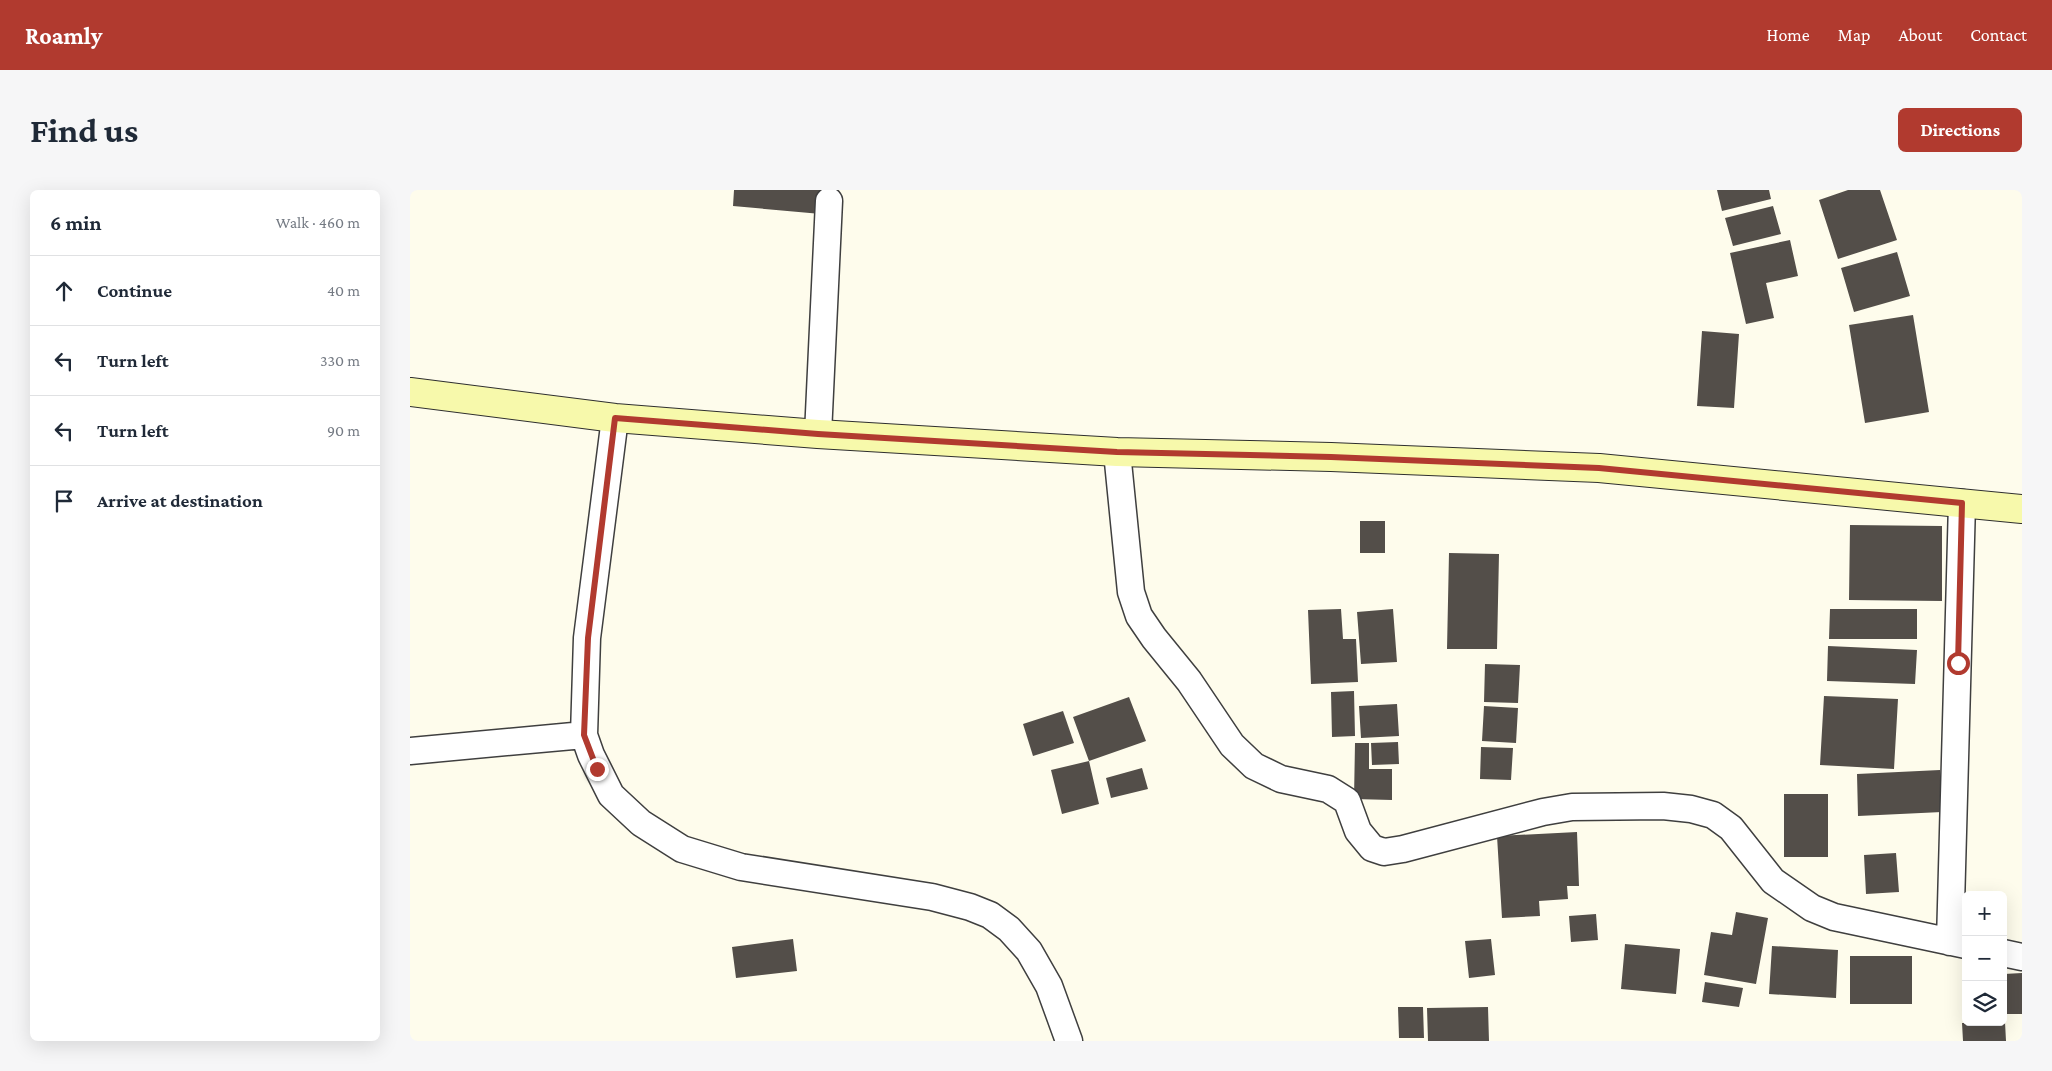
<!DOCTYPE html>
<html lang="en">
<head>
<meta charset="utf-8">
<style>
  body { margin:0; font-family:"Crimson Pro",serif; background:#f6f6f7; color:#1f2937 }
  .controls { position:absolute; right:15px; bottom:15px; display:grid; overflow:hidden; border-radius:8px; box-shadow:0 5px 20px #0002 }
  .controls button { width:45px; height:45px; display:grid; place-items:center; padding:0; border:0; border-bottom:1px solid #e0e1e3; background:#fff; color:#1f2937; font:25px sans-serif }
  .stop { position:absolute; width:15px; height:15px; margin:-11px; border:4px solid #b13a2f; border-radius:50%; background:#fff }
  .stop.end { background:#b13a2f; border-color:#fff; box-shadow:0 1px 5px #0008 }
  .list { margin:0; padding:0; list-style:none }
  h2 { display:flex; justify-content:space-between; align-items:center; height:65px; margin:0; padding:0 20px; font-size:21px }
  h2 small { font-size:16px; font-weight:400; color:#747a83 }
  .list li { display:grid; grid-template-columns:32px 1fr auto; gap:15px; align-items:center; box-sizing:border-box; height:70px; padding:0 20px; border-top:1px solid #e0e1e3 }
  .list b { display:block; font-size:19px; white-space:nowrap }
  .list em { font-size:16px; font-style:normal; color:#747a83 }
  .icon { flex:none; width:28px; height:28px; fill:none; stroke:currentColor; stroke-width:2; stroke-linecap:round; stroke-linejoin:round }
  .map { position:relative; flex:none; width:1612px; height:851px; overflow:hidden; border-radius:8px }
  header { display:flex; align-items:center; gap:30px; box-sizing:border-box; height:70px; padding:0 25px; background:#b13a2f; color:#fff }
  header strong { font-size:24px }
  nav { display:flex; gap:28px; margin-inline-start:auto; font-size:18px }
  .intro { display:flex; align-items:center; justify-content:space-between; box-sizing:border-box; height:120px; padding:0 30px }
  h1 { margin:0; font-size:35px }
  .button { padding:12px 22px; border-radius:8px; background:#b13a2f; color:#fff; font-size:18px; font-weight:700 }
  main { display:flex; gap:30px; padding:0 30px }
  aside { flex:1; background:#fff; border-radius:8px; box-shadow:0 5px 20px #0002 }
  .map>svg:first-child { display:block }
</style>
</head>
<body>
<header>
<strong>Roamly</strong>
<nav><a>Home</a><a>Map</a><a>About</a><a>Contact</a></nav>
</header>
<div class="intro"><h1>Find us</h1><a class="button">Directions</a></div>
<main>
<aside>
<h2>6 min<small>Walk · 460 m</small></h2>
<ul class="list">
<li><svg class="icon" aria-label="ahead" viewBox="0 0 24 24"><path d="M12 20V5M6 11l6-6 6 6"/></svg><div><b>Continue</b></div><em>40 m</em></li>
<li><svg class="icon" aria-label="left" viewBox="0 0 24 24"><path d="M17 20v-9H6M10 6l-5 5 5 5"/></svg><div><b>Turn left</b></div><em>330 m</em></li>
<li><svg class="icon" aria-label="left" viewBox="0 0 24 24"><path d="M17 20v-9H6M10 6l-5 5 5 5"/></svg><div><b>Turn left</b></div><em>90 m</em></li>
<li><svg class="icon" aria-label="arrive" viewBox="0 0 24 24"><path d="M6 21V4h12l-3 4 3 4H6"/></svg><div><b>Arrive at destination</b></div></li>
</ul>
</aside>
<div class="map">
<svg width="1612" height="851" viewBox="0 0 1612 851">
  <rect width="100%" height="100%" fill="#fefcec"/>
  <path fill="#534e49" d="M324,0h89l-2,24 -88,-8z
    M1307,0h52l2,9 -49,12z
    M1438,0h32l17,50 -59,19 -19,-59z
    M1363,16l8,28 -48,12 -8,-28z
    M1380,50l8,36 -32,7 8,35 -28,6 -16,-71z
    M1487,62l13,44 -56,16 -13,-44z
    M1503,125l16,97 -64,11 -16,-98z
    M1292,141l37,3 -5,74 -37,-2z
    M950,331h25v32h-25z
    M1440,335l92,1v75l-93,-1z
    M1039,363l50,1 -2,95h-50z
    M931,419l2,30h13l2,43 -47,2 -3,-74z
    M983,419l4,53 -36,2 -4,-52z
    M1420,419h87v30h-88z
    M1418,456l89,4 -2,34 -88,-3z
    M1075,474l35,1 -2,38 -34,-1z
    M944,501l1,45 -23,1 -1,-45z
    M1414,506l74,3 -4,70 -74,-4z
    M719,507l17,44 -57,20 -16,-44z
    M987,514l2,32 -38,2 -2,-32z
    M1074,516l34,2 -2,35 -34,-2z
    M653,521l11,32 -41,13 -10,-32z
    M988,552l1,22 -27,1 -1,-22z
    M945,553h14v26h23v31l-38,-1z
    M1071,557l32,1 -2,32 -31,-1z
    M679,571l10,43 -37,10 -11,-44z
    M732,578l6,21 -37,9 -5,-20z
    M1530,580l2,42 -84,4 -1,-42z
    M1374,604h44v63h-44z
    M1167,642l2,54h-12l1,13 -29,2 1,15 -38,2 -5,-82z
    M1486,663l3,39 -33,2 -2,-39z
    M1326,722l32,6 -12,66 -52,-9 7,-43 21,3z
    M1186,724l2,26 -27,2 -2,-26z
    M383,749l4,32 -61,7 -4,-31z
    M1081,749l4,36 -26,3 -4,-37z
    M1215,754l55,5 -4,45 -55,-5z
    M1362,756l66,4 -2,48 -67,-4z
    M1440,766h62v48h-62z
    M1612,783v41h-17l-1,-40z
    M1295,792l38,6 -4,19 -37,-5z
    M988,817h25l1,31h-25z
    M1078,817l1,34h-61l-1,-33z
    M1595,832l1,19h-43l-1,-18z"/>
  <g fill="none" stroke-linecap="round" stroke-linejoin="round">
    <defs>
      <path id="street" d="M205,228l-28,220 -3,97 7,20 20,40 30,28 41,26 59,18 191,30 38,10 20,8 19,14 20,22 20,35 20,55
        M408,244l11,-233
        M707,262l14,140 8,24 15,22 35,43 43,64 22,21 27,13 47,10 19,12 11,30 14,17 12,4 19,-3 140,-37 29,-5 91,-1 28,3 22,6 18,13 42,53 39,27 22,9 132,28
        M0,561l174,-16
        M1540,752l12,-439
        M1593,763l19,4"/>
      <path id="secondary" d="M0,202l205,26 203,16 299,18 214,5 268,11 423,41"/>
    </defs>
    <use href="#street" stroke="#3f3f3f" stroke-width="29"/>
    <use href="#secondary" stroke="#2e2e2e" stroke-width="30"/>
    <use href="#street" stroke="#fff" stroke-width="26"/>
    <use href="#secondary" stroke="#f7f9ab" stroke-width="28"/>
  </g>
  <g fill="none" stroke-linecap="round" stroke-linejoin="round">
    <path stroke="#b13a2f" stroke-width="6" d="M187,579l-13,-34 4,-97 27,-220 203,16 299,18 214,5 268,11 363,35 -4,160"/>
  </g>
</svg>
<div class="controls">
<button>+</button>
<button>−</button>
<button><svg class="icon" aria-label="layers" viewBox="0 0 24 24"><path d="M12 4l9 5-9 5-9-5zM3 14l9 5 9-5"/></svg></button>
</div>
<div class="stop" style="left:1548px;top:473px"></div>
<div class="stop end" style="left:187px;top:579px"></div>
</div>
</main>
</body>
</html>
